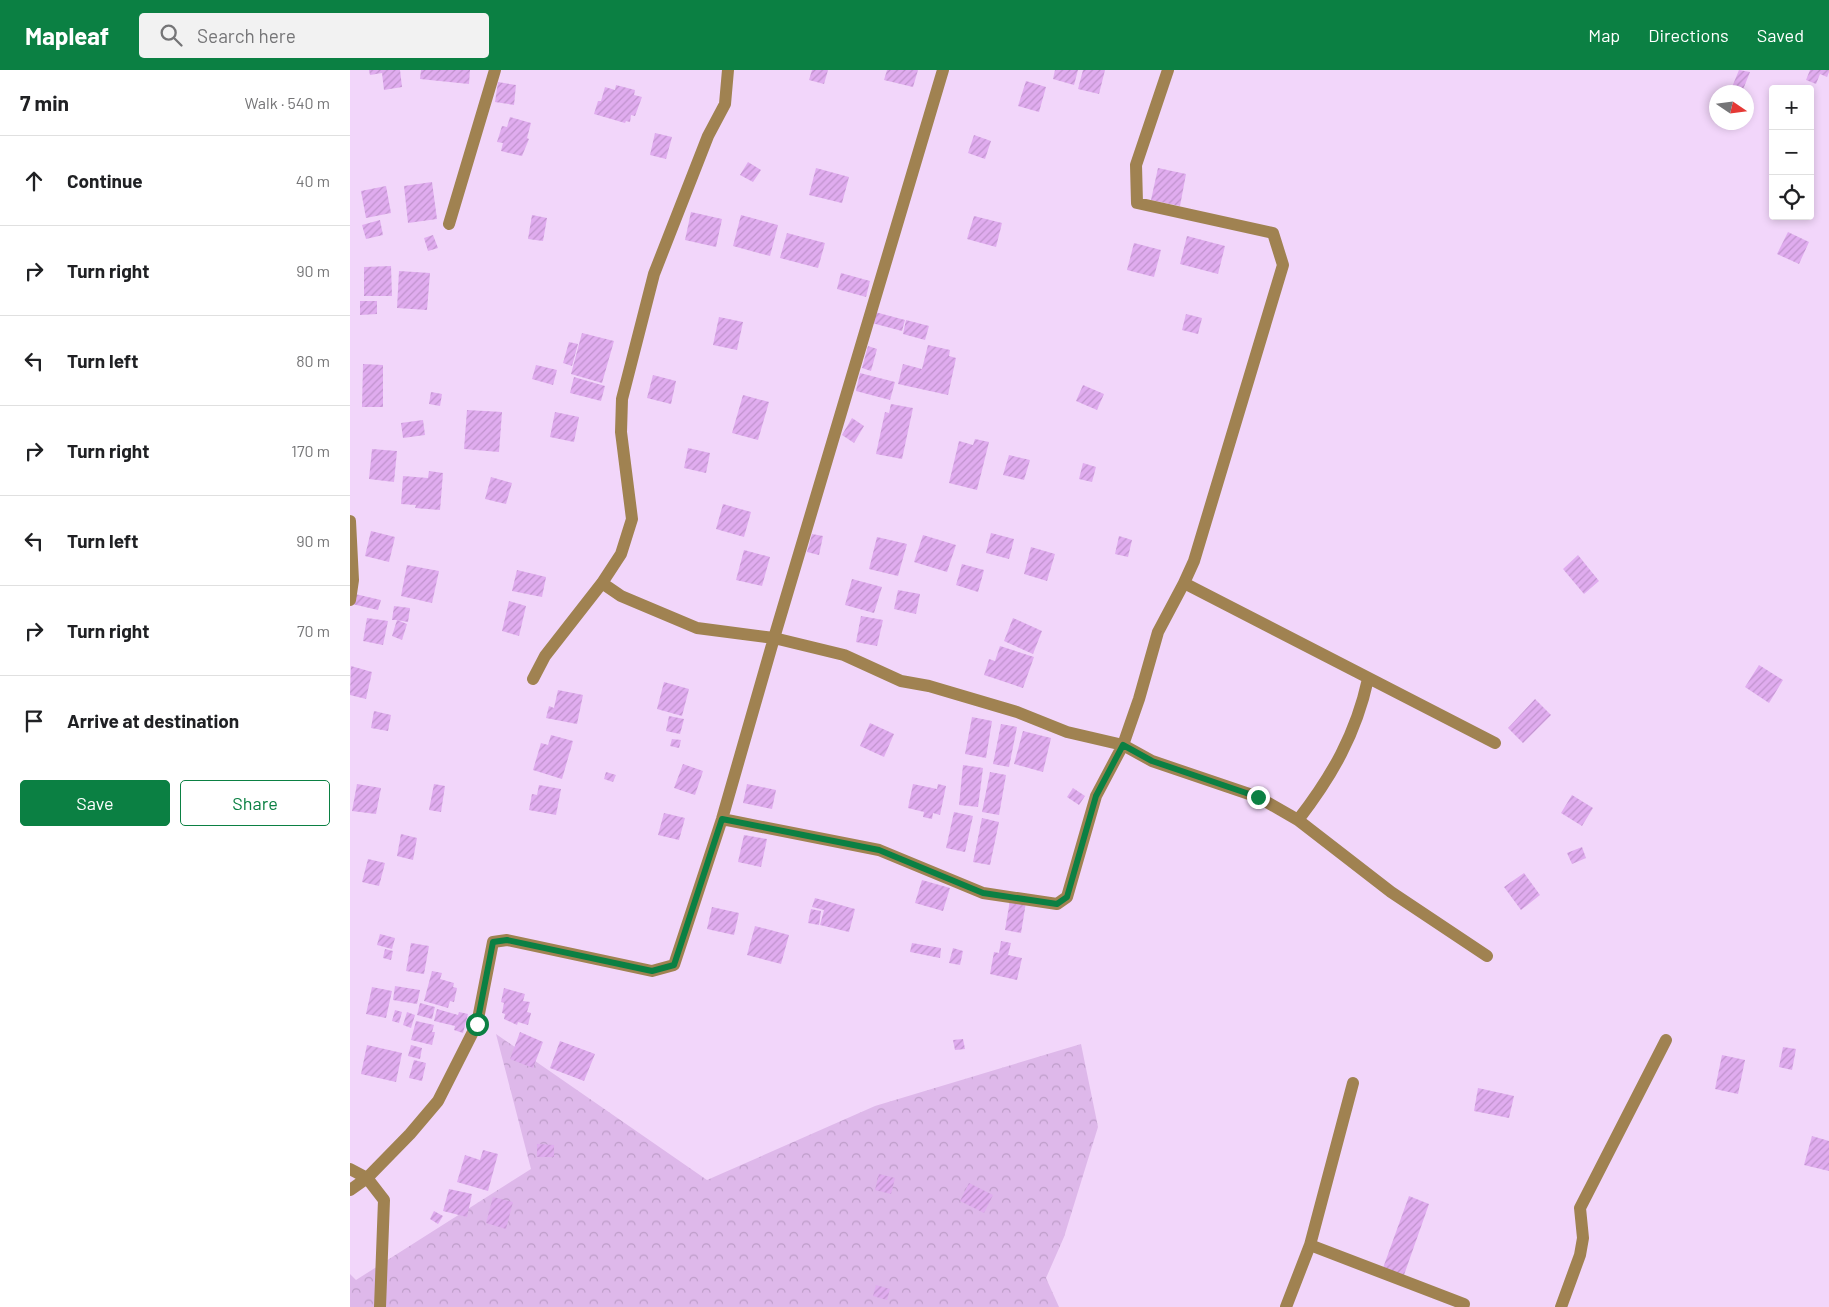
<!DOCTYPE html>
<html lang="en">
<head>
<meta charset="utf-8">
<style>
  body { margin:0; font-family:Barlow,sans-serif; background:#f2f2f2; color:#202124 }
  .controls { position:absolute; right:15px; top:15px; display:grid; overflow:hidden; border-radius:5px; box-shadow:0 2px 8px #0003 }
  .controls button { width:45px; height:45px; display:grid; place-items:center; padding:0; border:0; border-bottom:1px solid #e0e0e0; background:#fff; color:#202124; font:25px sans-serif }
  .compass { position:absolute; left:1359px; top:15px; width:45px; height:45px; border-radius:50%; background:#fff; box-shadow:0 2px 8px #0003; rotate:103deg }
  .stop { position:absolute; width:15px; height:15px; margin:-11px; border:4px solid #0b8043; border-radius:50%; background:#fff }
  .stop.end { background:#0b8043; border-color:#fff; box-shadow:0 1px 5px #0008 }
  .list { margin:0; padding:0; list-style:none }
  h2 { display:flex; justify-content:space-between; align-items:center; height:65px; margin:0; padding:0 20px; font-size:21px }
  h2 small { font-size:16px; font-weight:400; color:#757577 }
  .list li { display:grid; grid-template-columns:32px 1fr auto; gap:15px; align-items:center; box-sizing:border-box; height:90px; padding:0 20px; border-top:1px solid #e0e0e0 }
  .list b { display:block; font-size:19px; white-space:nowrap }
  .list em { font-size:16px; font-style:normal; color:#757577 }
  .actions { display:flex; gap:10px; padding:15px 20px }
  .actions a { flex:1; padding:11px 0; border:1px solid #0b8043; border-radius:5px; text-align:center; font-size:18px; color:#0b8043 }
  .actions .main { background:#0b8043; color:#fff }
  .icon { flex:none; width:28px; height:28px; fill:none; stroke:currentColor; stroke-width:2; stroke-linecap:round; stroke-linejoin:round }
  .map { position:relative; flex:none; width:1479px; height:1237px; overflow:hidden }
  header { display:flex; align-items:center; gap:30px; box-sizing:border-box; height:70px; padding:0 25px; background:#0b8043; color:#fff }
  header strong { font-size:24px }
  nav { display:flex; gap:28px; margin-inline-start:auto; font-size:18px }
  .search { width:350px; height:45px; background:#f2f2f2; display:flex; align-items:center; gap:12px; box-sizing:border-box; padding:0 18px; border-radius:5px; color:#757577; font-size:19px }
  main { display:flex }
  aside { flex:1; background:#fff }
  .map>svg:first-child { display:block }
</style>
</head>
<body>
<header>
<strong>Mapleaf</strong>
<div class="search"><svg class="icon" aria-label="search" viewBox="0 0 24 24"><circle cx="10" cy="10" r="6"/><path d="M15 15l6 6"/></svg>Search here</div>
<nav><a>Map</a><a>Directions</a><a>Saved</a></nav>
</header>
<main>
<aside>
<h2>7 min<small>Walk · 540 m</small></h2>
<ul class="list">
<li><svg class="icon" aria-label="ahead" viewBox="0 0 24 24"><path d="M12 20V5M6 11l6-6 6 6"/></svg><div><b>Continue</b></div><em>40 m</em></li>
<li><svg class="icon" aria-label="right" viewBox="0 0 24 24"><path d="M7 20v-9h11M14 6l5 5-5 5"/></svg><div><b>Turn right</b></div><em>90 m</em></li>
<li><svg class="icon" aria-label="left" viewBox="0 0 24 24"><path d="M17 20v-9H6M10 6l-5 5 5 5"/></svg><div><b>Turn left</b></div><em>80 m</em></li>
<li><svg class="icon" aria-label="right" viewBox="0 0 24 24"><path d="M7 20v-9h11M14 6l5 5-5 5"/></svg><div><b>Turn right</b></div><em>170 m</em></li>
<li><svg class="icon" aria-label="left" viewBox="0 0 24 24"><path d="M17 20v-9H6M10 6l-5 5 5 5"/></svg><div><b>Turn left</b></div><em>90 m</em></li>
<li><svg class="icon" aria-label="right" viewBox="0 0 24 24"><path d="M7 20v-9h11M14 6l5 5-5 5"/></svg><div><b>Turn right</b></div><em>70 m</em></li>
<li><svg class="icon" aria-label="arrive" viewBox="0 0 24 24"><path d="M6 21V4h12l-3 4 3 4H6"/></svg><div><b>Arrive at destination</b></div></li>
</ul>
<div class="actions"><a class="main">Save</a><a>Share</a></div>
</aside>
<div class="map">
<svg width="1479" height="1237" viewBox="0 0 1479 1237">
  <defs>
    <pattern id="forest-crowns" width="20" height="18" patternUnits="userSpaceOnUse" patternTransform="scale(1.25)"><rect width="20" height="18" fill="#deb8ea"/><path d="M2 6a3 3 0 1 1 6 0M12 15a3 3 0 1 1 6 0" fill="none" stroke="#be9dc9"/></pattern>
    <pattern id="building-hatch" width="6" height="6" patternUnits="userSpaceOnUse" patternTransform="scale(1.25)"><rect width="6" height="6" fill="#e0acef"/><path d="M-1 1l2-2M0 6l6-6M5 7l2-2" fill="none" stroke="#c093cd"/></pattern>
  </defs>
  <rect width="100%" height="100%" fill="#f2d6fa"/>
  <path fill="url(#forest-crowns)" d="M146,964l211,146 168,-74 206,-62 17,83 -34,110 -18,41 13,29h-709v-33l6,6 175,-111z"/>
  <path fill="url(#building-hatch)" d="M19,0h31l2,17 -18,3 -2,-17 -12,2z
    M71,0h49l-1,14 -49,-5z
    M462,0h16l-4,14 -15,-4z
    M537,0h31l-5,17 -29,-7z
    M705,0h23l-4,15 -21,-6z
    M733,0h22l-6,24 -21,-5z
    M1389,0l11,2 -8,20h-12z
    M1460,0h19v2l-2,5 -7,-3 -4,10 -10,-4z
    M676,11l20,6 -7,25 -21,-6z
    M148,12l18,3 -2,20 -19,-3z
    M266,15l19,5 -1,5 8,2 -7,19 -4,-1 -1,7 -4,-1 -1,2 -31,-9 4,-13h3l4,-14 10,3z
    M160,47l21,6 -4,15 2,1 -7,17 -21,-5 2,-8 -6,-1 5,-16 5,1z
    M305,63l17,4 -6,22 -16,-4z
    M624,65l17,6 -6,18 -17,-6z
    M398,92l13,8 -8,12 -13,-7z
    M466,98l33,9 -7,26 -33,-8z
    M808,98l28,6 -6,32 -29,-6z
    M82,112l5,37 -29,4 -4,-37z
    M36,116l5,27 -25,5 -5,-27z
    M341,142l31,7 -6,28 -31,-7z
    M182,145l15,3 -4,23 -15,-2z
    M391,145l37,10 -8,31 -37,-10z
    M624,146l28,7 -6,24 -29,-8z
    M30,150l3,15 -17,4 -4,-14z
    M1438,162l21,10 -10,22 -22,-10z
    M437,163l38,10 -7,25 -38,-10z
    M83,165l5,13 -10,3 -4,-13z
    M837,166l38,10 -7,28 -38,-10z
    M784,173l27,7 -7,27 -27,-7z
    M41,196l1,30h-28v-29z
    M49,201l31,2 -3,37 -30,-2z
    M491,203l29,8 -4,16 -29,-8z
    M10,231h17v13l-17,1z
    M525,242l30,8 -3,11 -30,-8z
    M836,244l16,4 -4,16 -16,-4z
    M369,247l24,5 -6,28 -24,-5z
    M556,250l23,6 -4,14 -22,-6z
    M232,263l32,8 -12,42 -31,-9z
    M219,272l9,2 -6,22 -9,-3z
    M578,275l22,5 -1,6 7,2 -8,37 -50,-11 5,-20 19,5z
    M518,276l9,3 -6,22 -9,-3z
    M13,294l20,1v42h-21z
    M186,295l21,5 -4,15 -21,-6z
    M510,303l35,9 -5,18 -34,-9z
    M303,305l23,6 -5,23 -24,-6z
    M224,307l31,9 -4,15 -31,-8z
    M733,315l21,9 -7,16 -21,-9z
    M81,322l11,2 -2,12 -11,-2z
    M393,325l26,7 -11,38 -26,-7z
    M541,334l22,4 -11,51 -26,-5 9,-42 4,1z
    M117,340l35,2 -3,40 -35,-3z
    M205,342l24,5 -5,25 -24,-5z
    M502,348l12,8 -10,17 -12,-8z
    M73,350l2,15 -22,3 -2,-15z
    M625,369l14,3 -12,48 -28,-7 10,-42 14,4z
    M338,378l22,5 -4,20 -22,-5z
    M22,379l25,2 -3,31 -25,-3z
    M659,385l21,5 -6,20 -21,-5z
    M733,393l13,4 -4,15 -13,-3z
    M79,401l14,2 -3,37 -25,-2 1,-3 -15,-1 2,-28 25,2z
    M141,407l21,6 -6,21 -21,-5z
    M373,434l28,8 -7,25 -28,-8z
    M21,461l24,6 -6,25 -24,-6z
    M641,463l23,6 -5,20 -23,-6z
    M462,464l11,2 -4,19 -12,-3z
    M573,465l33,10 -9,27 -33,-10z
    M769,466l13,4 -4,17 -13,-3z
    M527,467l30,7 -9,32 -29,-7z
    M681,477l24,7 -8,27 -23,-7z
    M394,480l26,7 -8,29 -26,-6z
    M1228,485l21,26 -15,13 -21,-25z
    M612,494l22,6 -6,22 -22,-7z
    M57,495l32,6 -7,32 -31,-7z
    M167,500l29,7 -4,20 -30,-6z
    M502,509l30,8 -8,26 -29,-8z
    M548,520l22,4 -4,20 -22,-5z
    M5,524l26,6 -3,10 -26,-6z
    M159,531l17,5 -7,30 -17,-5z
    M44,536l16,2 -2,14 -11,-2 10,4 -5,16 -10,-4 5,-16h-5z
    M511,546l22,4 -6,26 -21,-4z
    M17,548l21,3 -5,24 -20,-4z
    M663,548l29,13 -9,23 -29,-13z
    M650,576l34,11 -11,31 -39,-13 5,-16 6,2z
    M1409,595l24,15 -14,23 -24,-16z
    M1,596l21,6 -6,27 -16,-4z
    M314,612l25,7 -7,27 -25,-7z
    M208,620l25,5 -6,29 -31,-6 3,-12 5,2z
    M1185,629l16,16 -28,28 -15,-15z
    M24,641l17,4 -3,16 -17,-3z
    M319,646l15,3 -4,15 -14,-3z
    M622,647l20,4 -6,37 -21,-4z
    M520,653l24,11 -10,23 -24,-11z
    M651,654l16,3 -8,40 -16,-3z
    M673,661l28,7 -8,34 -29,-8z
    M201,665l22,6 -11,38 -29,-9 8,-27 7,2z
    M322,669l9,1 -2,8 -9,-2z
    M333,694l20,7 -8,24 -21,-7z
    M613,695l20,3 -5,39 -19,-2z
    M256,702l10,3 -3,7 -9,-3z
    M640,702l16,3 -7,40 -17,-3z
    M7,714l24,4 -5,26 -24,-3z
    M84,714l11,2 -4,26 -12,-2z
    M397,714l29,6 -4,19 -29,-6z
    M563,714l24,5 1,-5 8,2 -6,29 -7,-2 -1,6 -9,-2 1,-5 -16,-4z
    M189,715l22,4 -5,26 -27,-5 3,-16 5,1z
    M723,718l12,8 -6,9 -12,-8z
    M1222,725l21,13 -11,18 -21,-13z
    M604,742l19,4 -8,36 -19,-4z
    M314,743l21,5 -6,22 -21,-5z
    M632,748l17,4 -9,43 -17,-3z
    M51,764l16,4 -4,22 -16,-4z
    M394,765l23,4 -6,28 -23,-5z
    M1232,777l4,11 -14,6 -5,-11z
    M18,789l17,4 -6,23 -17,-4z
    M1174,803l16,22 -19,15 -17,-23z
    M572,810l28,8 -7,23 -28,-8z
    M465,828l40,11 -6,23 -29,-7 4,-15 -12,-3z
    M660,830l16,2 -5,31 -16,-3z
    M362,837l27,6 -5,22 -27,-6z
    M461,839l10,2 -2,14 -11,-2z
    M405,856l34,9 -8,29 -34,-9z
    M30,864l15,4 -3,11 -15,-4z
    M651,871l10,2 -3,12 14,3 -5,22 -27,-6 4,-22 5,1z
    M61,873l18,3 -5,28 -18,-3z
    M562,873l29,5 -1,10 -30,-6z
    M603,878l10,3 -3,14 -11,-2z
    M35,879l8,2 -2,9 -8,-2z
    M82,901l10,2 -2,6 14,4 -1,4 4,1 -3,14 -4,-1 -2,7 -24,-7z
    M45,916l25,4 -3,14 -24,-4z
    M22,917l20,4 -6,27 -20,-4z
    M154,918l21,6 -2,7 7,1 -3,10 4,1 -3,12 -10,-3 -1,3 -13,-6 1,-5 -3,-1 2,-10 -3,-1z
    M70,933l15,4 -3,12 -15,-4z
    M87,939l21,6 1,-3 9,2 -5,19 -9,-3 1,-4 -21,-5z
    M45,940l7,2 -3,11 -7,-2z
    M57,942l8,3 -4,13 -8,-3z
    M66,951l18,4 -2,7h3l-3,13 -21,-5z
    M170,962l23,10 -10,26 -23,-9z
    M613,969l2,10 -10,1 -2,-10z
    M210,971l35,13 -11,27 -34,-13z
    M17,975l35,8 -6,29 -35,-8z
    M61,975l11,3 -2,11 -12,-3z
    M1433,977l13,2 -4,21 -13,-3z
    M1372,985l23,5 -7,34 -23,-5z
    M64,990l12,3 -4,18 -13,-3z
    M1128,1018l36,8 -5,22 -35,-7z
    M1462,1066l17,5v30l-25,-6z
    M187,1074l17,1v12h-17z
    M133,1080l15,4 -10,37 -31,-9 8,-27 15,5z
    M529,1104l16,4 -4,16 -16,-4z
    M619,1113l24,12 -9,18 -24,-12z
    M99,1119l23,5 -5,23 -24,-6z
    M1059,1126l20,8 -25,71 -21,-7z
    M143,1127l20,5 -7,27 -20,-6z
    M84,1141l9,5 -5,8 -8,-5z
    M526,1215l14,4 -3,11 -14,-4z"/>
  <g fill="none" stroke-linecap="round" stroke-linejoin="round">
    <path stroke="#a08251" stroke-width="12" d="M818,0l-32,95 1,38 136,30 10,32 -89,296 -10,22 311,160
      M99,154l46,-154
      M0,451l3,59 -3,20
      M252,513l19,13 76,32 77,10 70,17 57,26 28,5 88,26 50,20 56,13 29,16 106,36 40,23 93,72 96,64
      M183,609l12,-23 57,-73 19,-29 11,-35 -11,-87 1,-33 32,-125 54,-138 17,-32 3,-34
      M372,749l157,31 104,43 74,11 10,-7 29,-101 27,-51 16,-46 19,-67 26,-49
      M948,750c34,-44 58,-86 70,-141
      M0,1099l17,9 17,22 -4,107
      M0,1120l17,-12 43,-44 28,-33 39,-77 16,-82 14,-2 145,31 22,-6 48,-146 52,-181 169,-568
      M960,1175l154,59
      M936,1237l24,-62 43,-162
      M1211,1237l19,-52 3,-17 -3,-30 86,-168"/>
  </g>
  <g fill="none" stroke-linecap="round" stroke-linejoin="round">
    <path stroke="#0b8043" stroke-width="6" d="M127,954l16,-82 14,-2 145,31 22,-6 48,-146 157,31 104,43 74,11 10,-7 29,-101 27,-51 29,16 106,36"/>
  </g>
</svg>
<div class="controls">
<button>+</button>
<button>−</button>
<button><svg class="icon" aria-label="locate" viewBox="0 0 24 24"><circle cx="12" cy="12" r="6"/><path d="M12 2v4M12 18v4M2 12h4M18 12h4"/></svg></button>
</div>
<svg class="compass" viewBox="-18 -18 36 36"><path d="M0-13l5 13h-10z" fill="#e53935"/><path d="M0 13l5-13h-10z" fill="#757577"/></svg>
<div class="stop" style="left:127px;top:954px"></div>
<div class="stop end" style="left:908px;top:727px"></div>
</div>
</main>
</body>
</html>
